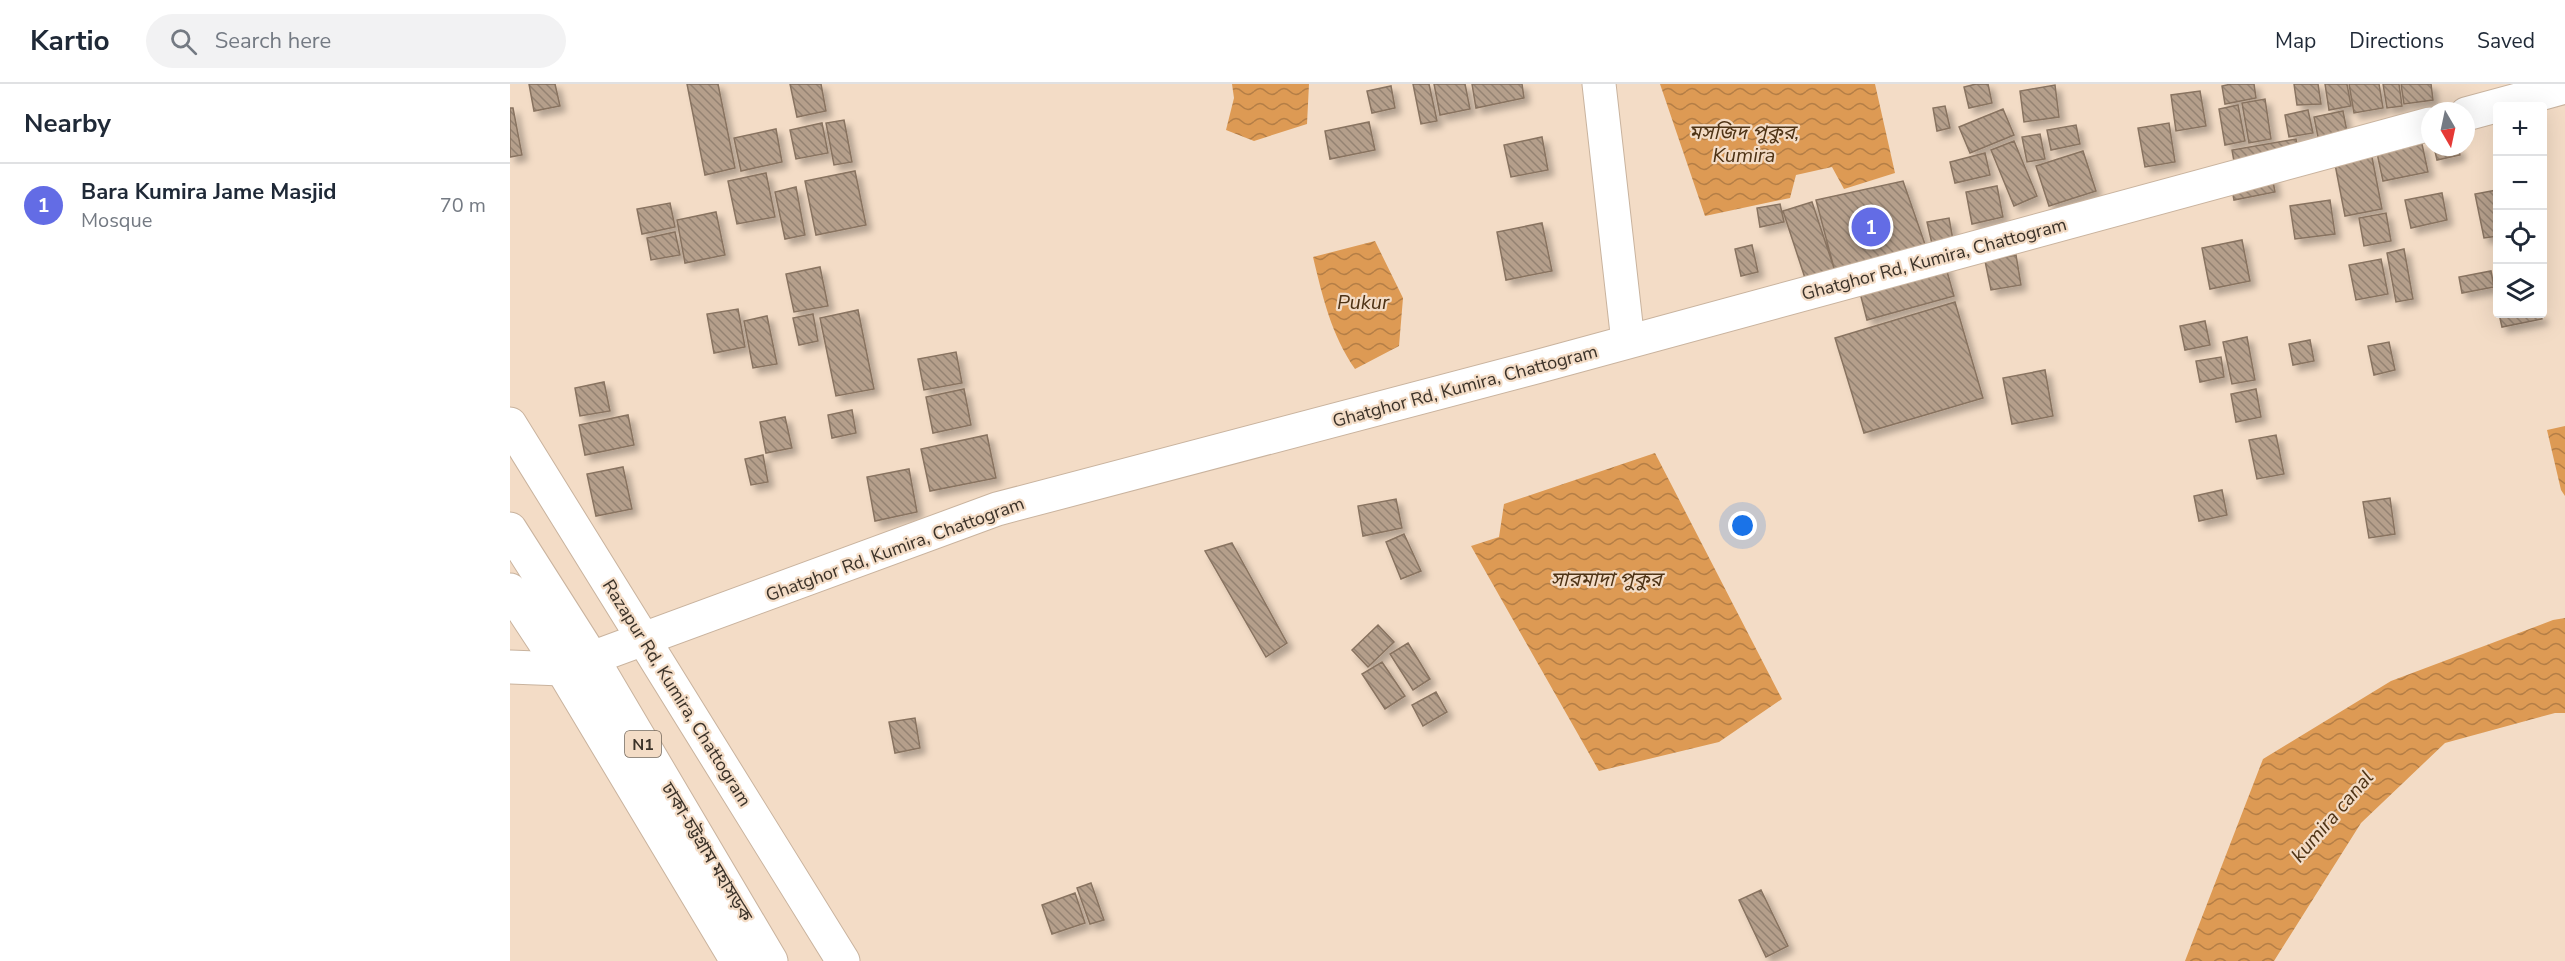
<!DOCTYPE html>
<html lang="en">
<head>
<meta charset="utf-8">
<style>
  body { margin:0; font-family:"Nunito Sans","Noto Sans Bengali",sans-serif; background:#f2f2f3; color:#1f2937 }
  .controls { position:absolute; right:18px; top:18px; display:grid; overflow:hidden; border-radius:6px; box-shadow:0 6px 24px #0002 }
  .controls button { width:54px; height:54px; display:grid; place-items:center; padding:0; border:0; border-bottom:2px solid #e0e1e3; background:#fff; color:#1f2937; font:30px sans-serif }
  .compass { position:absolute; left:1911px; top:18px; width:54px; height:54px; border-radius:50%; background:#fff; box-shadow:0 6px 24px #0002; rotate:171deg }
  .you { position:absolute; left:1233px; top:442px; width:21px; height:21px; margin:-15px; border:4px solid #fff; border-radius:50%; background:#1a73e8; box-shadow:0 0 0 9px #1a73e833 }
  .badge { display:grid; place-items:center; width:39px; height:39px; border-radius:50%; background:#636ce5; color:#fff; font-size:20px; font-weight:700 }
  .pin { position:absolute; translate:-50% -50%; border:3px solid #fff; box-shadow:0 2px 6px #0006 }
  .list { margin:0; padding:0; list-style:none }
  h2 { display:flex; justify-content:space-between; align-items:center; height:78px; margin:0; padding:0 24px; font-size:26px }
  h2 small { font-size:20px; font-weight:400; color:#747a83 }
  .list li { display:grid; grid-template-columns:39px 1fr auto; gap:18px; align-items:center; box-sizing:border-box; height:84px; padding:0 24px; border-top:2px solid #e0e1e3 }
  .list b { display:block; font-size:22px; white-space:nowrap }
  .list p { margin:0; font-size:20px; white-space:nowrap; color:#747a83 }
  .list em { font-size:20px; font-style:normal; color:#747a83 }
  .icon { flex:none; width:33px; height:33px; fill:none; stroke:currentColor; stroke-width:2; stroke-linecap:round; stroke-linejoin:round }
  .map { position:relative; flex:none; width:2055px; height:877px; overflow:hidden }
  header { display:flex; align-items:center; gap:36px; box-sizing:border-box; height:84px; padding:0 30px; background:#fff; border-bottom:2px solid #e0e1e3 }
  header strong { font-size:28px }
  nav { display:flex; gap:33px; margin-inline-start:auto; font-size:21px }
  .search { width:420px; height:54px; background:#f2f2f3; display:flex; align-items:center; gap:15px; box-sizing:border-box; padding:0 21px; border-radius:33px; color:#747a83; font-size:22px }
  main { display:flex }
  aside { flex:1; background:#fff }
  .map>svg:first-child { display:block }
</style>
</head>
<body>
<header>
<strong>Kartio</strong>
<div class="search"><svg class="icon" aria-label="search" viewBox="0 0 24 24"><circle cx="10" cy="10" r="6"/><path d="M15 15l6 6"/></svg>Search here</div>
<nav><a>Map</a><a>Directions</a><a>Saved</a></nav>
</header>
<main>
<aside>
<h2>Nearby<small></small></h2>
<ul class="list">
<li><span class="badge">1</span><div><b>Bara Kumira Jame Masjid</b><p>Mosque</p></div><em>70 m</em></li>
</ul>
</aside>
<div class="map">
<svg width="2055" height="877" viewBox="0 0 2055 877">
  <defs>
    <pattern id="water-waves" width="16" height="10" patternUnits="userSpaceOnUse" patternTransform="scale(1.5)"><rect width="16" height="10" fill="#dd9a54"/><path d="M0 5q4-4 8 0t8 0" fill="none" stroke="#b47e46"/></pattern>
    <pattern id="building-back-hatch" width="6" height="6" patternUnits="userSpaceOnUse" patternTransform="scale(1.5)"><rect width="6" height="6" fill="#b59f8b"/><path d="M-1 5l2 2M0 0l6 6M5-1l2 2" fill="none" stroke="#948272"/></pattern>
    <filter id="shadow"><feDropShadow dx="5.5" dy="5.5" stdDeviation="3" flood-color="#0004"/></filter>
  </defs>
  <rect width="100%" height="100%" fill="#f3dcc6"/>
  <path fill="url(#water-waves)" d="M722,0h77l-2,40 -53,17 -28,-11 8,-32z
    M1150,0h215l20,89 -51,16 -12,-22 -36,8 -6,23 -85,18z
    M865,157l28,57 -4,48 -44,23c-24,-35 -32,-71 -42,-112z
    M2055,342v70l-4,-6 -14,-60z
    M1145,369l127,246 -63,43 -120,29 -128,-225 28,-9 5,-33z
    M2055,534v95h-10l-110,30 -84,80 -87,138h-89l78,-202 128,-78 162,-61z"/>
  <path fill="url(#building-back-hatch)" stroke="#887360" stroke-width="1.5" filter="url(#shadow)" d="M19,0h26l5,22 -26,5z
    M177,0h31l17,84 -30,7z
    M280,0h31l5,27 -29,6z
    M903,0h16l8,37 -16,3z
    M924,0h31l5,25 -30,6z
    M962,0h50l2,14 -48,10z
    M1466,0h12l4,19 -23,5 -5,-21z
    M1721,0h23l2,14 -31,6 -3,-18z
    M1784,0h24l3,20 -24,1z
    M1815,0h22l4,22 -22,4z
    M1839,0h30l4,24 -29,5z
    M1873,0h16l3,22 -15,2z
    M1891,0h30l2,16 -29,4z
    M1545,1l4,32 -35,5 -4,-31z
    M881,2l4,22 -23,5 -5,-22z
    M1690,7l6,35 -30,5 -5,-36z
    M1755,15l6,40 -22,4 -7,-40z
    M1728,21l7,36 -20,4 -6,-36z
    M1435,22l5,22 -13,3 -4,-23z
    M0,24h3l9,47 -12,2z
    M1493,25l11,26 -44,18 -11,-26z
    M1798,26l5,23 -24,4 -4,-22z
    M1833,27l5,26 -29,5 -5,-25z
    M334,36l8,42 -18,3 -8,-42z
    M859,38l6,28 -45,9 -5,-28z
    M312,39l6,30 -32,6 -6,-29z
    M1659,39l6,39 -30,5 -7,-39z
    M1566,41l4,19 -29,6 -4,-20z
    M266,45l6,33 -41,9 -7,-33z
    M1530,50l5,25 -18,3 -5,-25z
    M1032,53l6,33 -37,7 -7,-32z
    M1786,55l3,17 -64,11 -3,-17z
    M1504,57l23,55 -23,10 -23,-56z
    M1912,60l6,28 -45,9 -6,-28z
    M1924,63h24l2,8 -23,5z
    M1573,67l13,40 -47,15 -13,-40z
    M1861,68l11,57 -37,7 -11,-57z
    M1475,69l5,22 -35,8 -5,-21z
    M345,87l11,54 -50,10 -11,-54z
    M256,89l9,44 -38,7 -9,-43z
    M1762,92l3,16 -41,8 -3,-16z
    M1393,97l25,72 -93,19 -19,-72z
    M1487,102l6,31 -31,7 -6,-32z
    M286,103l9,48 -20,4 -10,-47z
    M1987,106l1,46 -14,2 -9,-44z
    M1932,109l5,27 -36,8 -6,-28z
    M1820,116l5,34 -40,5 -5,-33z
    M1302,118l23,69 -29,10 -23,-70z
    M160,119l5,24 -33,7 -5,-25z
    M1270,120l4,18 -24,5 -3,-19z
    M206,128l9,43 -40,8 -8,-43z
    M1876,129l5,28 -27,5 -5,-28z
    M1439,134l4,22 -21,4 -5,-22z
    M1032,139l10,48 -46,9 -9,-48z
    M165,148l5,23 -29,5 -4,-22z
    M1732,156l8,41 -40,8 -8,-41z
    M1242,161l6,27 -17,4 -6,-27z
    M1894,165l9,50 -17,3 -9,-49z
    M1506,171l5,30 -30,5 -6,-29z
    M1871,175l7,35 -32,6 -7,-35z
    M1434,177l10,35 -87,24 -9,-35z
    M310,183l8,39 -34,6 -8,-38z
    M1981,187l3,16 -32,6 -3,-16z
    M1445,218l28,96 -119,35 -29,-95z
    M228,225l7,38 -31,6 -7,-39z
    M348,226l16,79 -38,7 -16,-78z
    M303,230l5,27 -19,4 -6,-27z
    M1989,230h42l1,5 -40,8z
    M257,232l10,48 -24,4 -9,-47z
    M1695,237l5,24 -25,5 -5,-24z
    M1737,253l8,43 -23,4 -9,-42z
    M1800,256l4,21 -21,4 -4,-21z
    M1879,258l6,28 -21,5 -6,-29z
    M446,268l6,31 -38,7 -6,-31z
    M1711,273l3,20 -24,5 -4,-21z
    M1535,286l8,46 -41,8 -9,-46z
    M94,298l6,29 -30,5 -5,-28z
    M454,305l7,36 -38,8 -7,-36z
    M1746,305l5,28 -25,5 -5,-28z
    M342,326l4,23 -24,5 -4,-23z
    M118,331l6,30 -49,10 -6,-30z
    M275,333l7,31 -26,5 -6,-31z
    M477,351l9,43 -66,13 -9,-42z
    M1766,351l8,39 -27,5 -8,-39z
    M253,371l5,27 -17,3 -6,-26z
    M113,383l9,42 -36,7 -9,-42z
    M399,385l8,43 -42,9 -8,-44z
    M1712,406l5,25 -28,6 -5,-25z
    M1880,414l5,36 -26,4 -6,-36z
    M886,415l6,29 -39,8 -5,-30z
    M894,450l17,37 -20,8 -15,-37z
    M722,459l55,100 -21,14 -61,-106z
    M868,541l16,17 -26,25 -16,-17z
    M898,559l22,36 -17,11 -23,-36z
    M872,578l23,34 -20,13 -23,-35z
    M926,608l11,20 -24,14 -11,-21z
    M405,634l5,30 -25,5 -6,-31z
    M581,799l13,37 -14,4 -13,-36z
    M1251,806l27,56 -22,11 -27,-57z
    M565,809l10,30 -33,11 -10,-29z"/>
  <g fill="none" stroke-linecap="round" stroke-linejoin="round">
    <defs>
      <path id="minor" d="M1089,0l29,258
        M1956,30l99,-27
        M0,340l333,537
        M0,583l52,2 435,-160 539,-142 894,-243"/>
      <path id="trunk" d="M0,445l82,129 179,303
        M0,506l52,79 175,292"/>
    </defs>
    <use href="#minor" stroke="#c9b39e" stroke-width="35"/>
    <use href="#trunk" stroke="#c9b39e" stroke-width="35"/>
    <use href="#minor" stroke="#fff" stroke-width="33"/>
    <use href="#trunk" stroke="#fff" stroke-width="33"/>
  </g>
  <g text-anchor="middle" stroke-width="4.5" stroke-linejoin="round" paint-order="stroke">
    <rect fill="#f3dcc6" stroke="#726558" stroke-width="1.5" x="115" y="647" width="36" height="26" rx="4.5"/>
    <g font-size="16" font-weight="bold" fill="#3b3229">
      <text x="133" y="666">N1</text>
    </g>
    <g font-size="18" fill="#3b3229" stroke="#f3dcc6">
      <text transform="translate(1424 175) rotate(-15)" y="6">Ghatghor Rd, Kumira, Chattogram</text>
      <text transform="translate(955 302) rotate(-15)" y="6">Ghatghor Rd, Kumira, Chattogram</text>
      <text transform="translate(385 465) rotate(-20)" y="6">Ghatghor Rd, Kumira, Chattogram</text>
      <text transform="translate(167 609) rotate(58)" y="6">Razapur Rd, Kumira, Chattogram</text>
      <text transform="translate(197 768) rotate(59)" y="6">ঢাকা-চট্টগ্রাম মহাসড়ক</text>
    </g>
    <g font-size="20" font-style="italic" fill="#4e3315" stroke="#f3dcc6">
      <text x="1234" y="55">মসজিদ পুকুর,<tspan x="1234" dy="23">Kumira</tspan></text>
      <text x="853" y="225">Pukur</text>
      <text x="1096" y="502">সারমাদা পুকুর</text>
      <text transform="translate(1822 732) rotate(-49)" y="7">kumira canal</text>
    </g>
  </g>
</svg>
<div class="controls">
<button>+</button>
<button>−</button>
<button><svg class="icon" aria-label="locate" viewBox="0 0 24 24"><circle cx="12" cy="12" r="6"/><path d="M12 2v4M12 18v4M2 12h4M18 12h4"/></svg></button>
<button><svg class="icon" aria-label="layers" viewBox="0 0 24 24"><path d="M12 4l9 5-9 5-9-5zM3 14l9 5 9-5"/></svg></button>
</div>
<svg class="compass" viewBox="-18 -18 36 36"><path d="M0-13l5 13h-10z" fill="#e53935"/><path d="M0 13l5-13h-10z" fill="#747a83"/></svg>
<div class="you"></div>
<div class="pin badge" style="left:1361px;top:143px">1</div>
</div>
</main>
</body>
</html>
